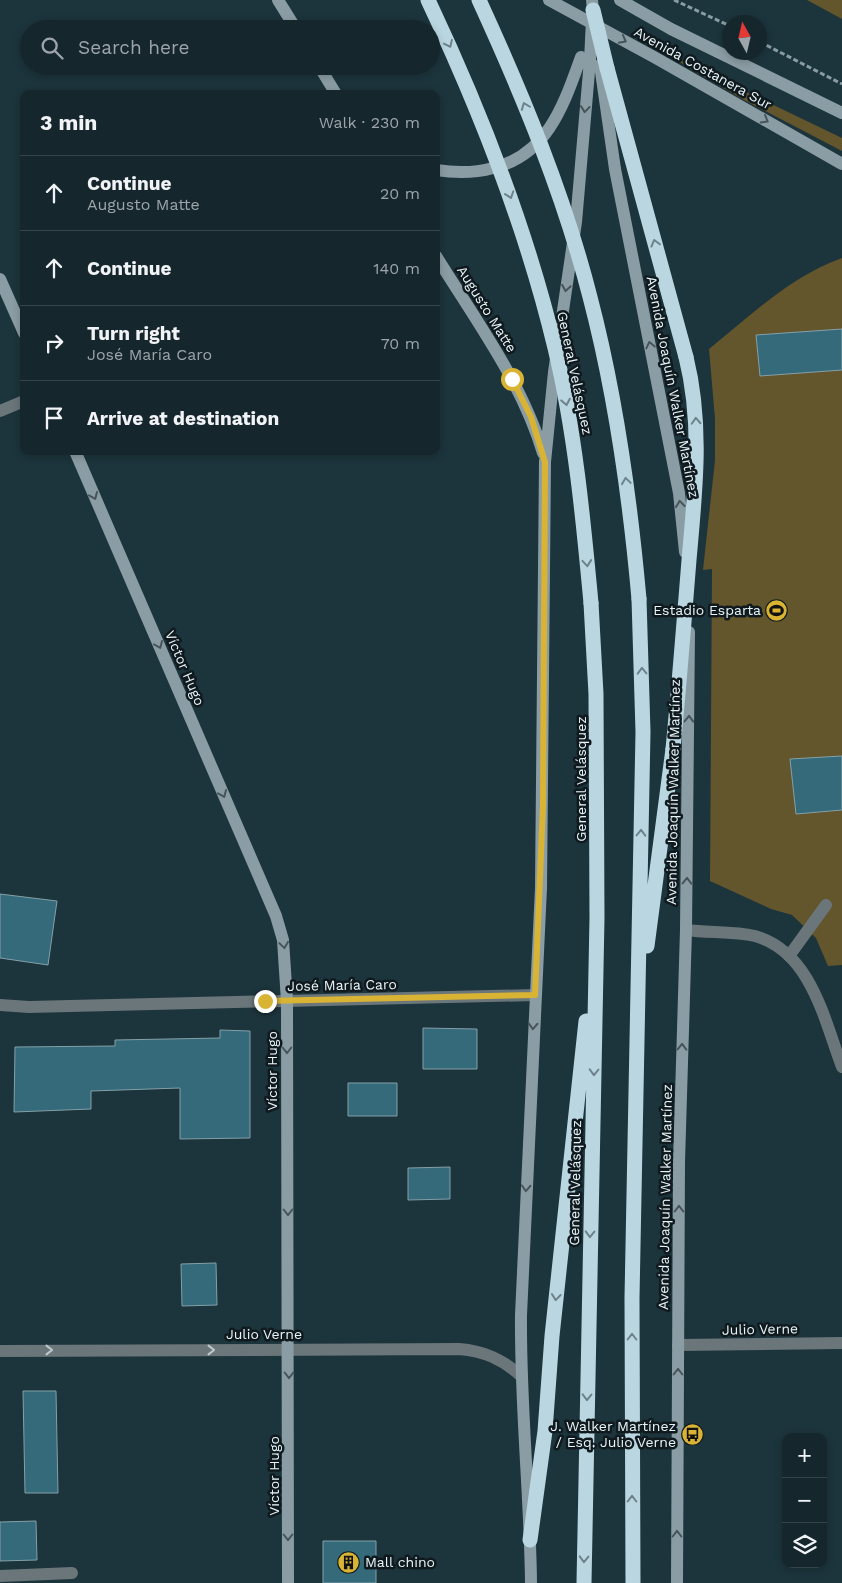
<!DOCTYPE html>
<html lang="en">
<head>
<meta charset="utf-8">
<style>
  body { margin:0; font-family:"Work Sans",sans-serif; background:#223339; color:#f1f3f6 }
  .controls { position:absolute; right:15px; bottom:15px; display:grid; overflow:hidden; border-radius:10px; box-shadow:0 2px 8px #0003 }
  .controls button { width:45px; height:45px; display:grid; place-items:center; padding:0; border:0; border-bottom:1px solid #344449; background:#15272d; color:#f1f3f6; font:25px sans-serif }
  .compass { position:absolute; left:722px; top:15px; width:45px; height:45px; border-radius:50%; background:#15272d; box-shadow:0 2px 8px #0003; rotate:352deg }
  .stop { position:absolute; width:15px; height:15px; margin:-11px; border:4px solid #d9b334; border-radius:50%; background:#fff }
  .stop.end { background:#d9b334; border-color:#fff; box-shadow:0 1px 5px #0008 }
  .list { margin:0; padding:0; list-style:none }
  h2 { display:flex; justify-content:space-between; align-items:center; height:65px; margin:0; padding:0 20px; font-size:21px }
  h2 small { font-size:16px; font-weight:400; color:#9da5aa }
  .list li { display:grid; grid-template-columns:32px 1fr auto; gap:15px; align-items:center; box-sizing:border-box; height:75px; padding:0 20px; border-top:1px solid #344449 }
  .list b { display:block; font-size:19px; white-space:nowrap }
  .list p { margin:0; font-size:16px; white-space:nowrap; color:#9da5aa }
  .list em { font-size:16px; font-style:normal; color:#9da5aa }
  .icon { flex:none; width:28px; height:28px; fill:none; stroke:currentColor; stroke-width:2; stroke-linecap:round; stroke-linejoin:round }
  .map { position:relative; flex:none; width:842px; height:1583px; overflow:hidden }
  .search { position:absolute; background:#15272d; box-shadow:0 2px 8px #0003; left:20px; top:20px; width:420px; height:55px; display:flex; align-items:center; gap:12px; box-sizing:border-box; padding:0 18px; border-radius:28px; color:#9da5aa; font-size:19px }
  .panel { position:absolute; background:#15272d; box-shadow:0 2px 8px #0003; left:20px; top:90px; width:420px; height:365px; border-radius:10px }
  .map>svg:first-child { display:block }
</style>
</head>
<body>
<div class="map">
<svg width="842" height="1583" viewBox="0 0 842 1583">
  <rect width="100%" height="100%" fill="#1c343c"/>
  <path fill="#63552c" d="M807,0h35v19z
    M659,50l183,88v13l-98,-51z
    M842,258v707l-14,1 -12,-28 -24,-23 -21,-6 -61,-28 2,-312 -9,1 12,-110v-41l-6,-70c41,-33 82,-73 133,-91z"/>
  <path fill="#356a7a" stroke="#84a0a9" d="M842,329v41l-82,6 -4,-41z
    M842,756v54l-46,4 -6,-55z
    M0,894l57,7 -9,64 -48,-7z
    M423,1028l54,1v40h-54z
    M220,1030l30,1v107l-70,1v-51l-89,3v18l-77,3 1,-65 100,-1v-6l105,-2z
    M348,1083h49v33h-49z
    M450,1167v32l-42,1v-32z
    M216,1263l1,42 -35,1 -1,-42z
    M23,1391h33l2,102h-33z
    M36,1521l1,39 -37,1v-39z
    M323,1541h53v42h-53z"/>
  <g fill="none" stroke-linecap="round" stroke-linejoin="round">
    <path stroke="#899ca3" stroke-width="3" stroke-dasharray="5 2.5" stroke-linecap="butt" d="M674,0l56,26
      M760,42l82,42"/>
    <path stroke="#6b767a" stroke-width="12" d="M789,956l37,-51
      M0,1576l72,-3"/>
    <path stroke="#6b767a" stroke-width="12" d="M0,411l24,-10
      M686,930c22,3 47,1 69,6 56,16 69,83 87,131
      M0,1005l29,2 506,-12
      M678,1345l164,-2
      M0,1351l459,-2c25,2 43,10 62,27"/>
    <path stroke="#8b9da4" stroke-width="12" d="M278,0l18,29
      M549,0l105,57 188,107
      M592,0l1,10
      M620,0l51,29 171,84
      M600,65l15,104 64,324 6,59
      M319,66l17,28
      M436,170c19,3 39,3 57,-2 55,-13 71,-64 88,-111
      M436,256c39,63 86,126 107,197
      M0,279l24,54
      M75,451l201,465 7,24 4,61 1,582
      M531,1583c-1,-90 -11,-179 -10,-268l20,-427 4,-426 9,-90 22,-150 14,-162
      M677,1583l2,-421 7,-232 3,-298"/>
    <path stroke="#bad7e1" stroke-width="15" d="M607,68l79,289
      M647,946l26,-197
      M530,1540l15,-109 7,-95 34,-315
      M584,1583l13,-665 -1,-224 -5,-91
      M633,1583l-1,-285 11,-566 -4,-133"/>
    <path stroke="#8b9da4" stroke-width="12" d="M590,60l2,-40"/>
    <path stroke="#bad7e1" stroke-width="15" d="M428,0c53,112 98,227 127,348 20,84 28,169 36,255
      M479,0c44,96 85,195 111,297 26,99 40,201 49,302
      M593,10l14,58
      M673,749c6,-63 11,-126 16,-189 6,-68 14,-135 -3,-203"/>
  </g>
  <defs><path id="oneway-chevron" d="M-2-3.5L2.5 0L-2 3.5" fill="none" stroke-width="1.6" stroke-linecap="round" stroke-linejoin="round" transform="scale(1.25)"/></defs>
  <g stroke="#47555a">
    <use href="#oneway-chevron" transform="translate(623 40) rotate(28)"/>
    <use href="#oneway-chevron" transform="translate(585 109) rotate(96)"/>
    <use href="#oneway-chevron" transform="translate(765 120) rotate(30)"/>
    <use href="#oneway-chevron" transform="translate(566 288) rotate(99)"/>
    <use href="#oneway-chevron" transform="translate(650 345) rotate(-102)"/>
    <use href="#oneway-chevron" transform="translate(94 496) rotate(67)"/>
    <use href="#oneway-chevron" transform="translate(680 504) rotate(-97)"/>
    <use href="#oneway-chevron" transform="translate(159 645) rotate(67)"/>
    <use href="#oneway-chevron" transform="translate(689 719) rotate(-89)"/>
    <use href="#oneway-chevron" transform="translate(223 794) rotate(67)"/>
    <use href="#oneway-chevron" transform="translate(687 881) rotate(-89)"/>
    <use href="#oneway-chevron" transform="translate(284 945) rotate(82)"/>
    <use href="#oneway-chevron" transform="translate(533 1026) rotate(93)"/>
    <use href="#oneway-chevron" transform="translate(682 1047) rotate(-89)"/>
    <use href="#oneway-chevron" transform="translate(287 1050) rotate(90)"/>
    <use href="#oneway-chevron" transform="translate(526 1188) rotate(93)"/>
    <use href="#oneway-chevron" transform="translate(679 1209) rotate(-90)"/>
    <use href="#oneway-chevron" transform="translate(288 1212) rotate(90)"/>
    <use href="#oneway-chevron" transform="translate(678 1372) rotate(-90)"/>
    <use href="#oneway-chevron" transform="translate(289 1375) rotate(90)"/>
    <use href="#oneway-chevron" transform="translate(677 1534) rotate(-90)"/>
    <use href="#oneway-chevron" transform="translate(288 1537) rotate(90)"/>
  </g>
  <g stroke="#6e8289">
    <use href="#oneway-chevron" transform="translate(449 44) rotate(65)"/>
    <use href="#oneway-chevron" transform="translate(525 106) rotate(-111)"/>
    <use href="#oneway-chevron" transform="translate(510 195) rotate(71)"/>
    <use href="#oneway-chevron" transform="translate(655 243) rotate(-105)"/>
    <use href="#oneway-chevron" transform="translate(566 402) rotate(79)"/>
    <use href="#oneway-chevron" transform="translate(696 421) rotate(-93)"/>
    <use href="#oneway-chevron" transform="translate(626 481) rotate(-98)"/>
    <use href="#oneway-chevron" transform="translate(587 563) rotate(85)"/>
    <use href="#oneway-chevron" transform="translate(642 671) rotate(-91)"/>
    <use href="#oneway-chevron" transform="translate(641 833) rotate(-89)"/>
    <use href="#oneway-chevron" transform="translate(594 1072) rotate(91)"/>
    <use href="#oneway-chevron" transform="translate(590 1234) rotate(91)"/>
    <use href="#oneway-chevron" transform="translate(556 1297) rotate(96)"/>
    <use href="#oneway-chevron" transform="translate(632 1337) rotate(-90)"/>
    <use href="#oneway-chevron" transform="translate(587 1397) rotate(91)"/>
    <use href="#oneway-chevron" transform="translate(632 1499) rotate(-90)"/>
    <use href="#oneway-chevron" transform="translate(584 1559) rotate(91)"/>
  </g>
  <g stroke="#bbc9cd">
    <use href="#oneway-chevron" transform="translate(49 1350)"/>
    <use href="#oneway-chevron" transform="translate(211 1350)"/>
  </g>
  <g fill="none" stroke-linecap="round" stroke-linejoin="round">
    <path stroke="#d9b334" stroke-width="6" d="M265,1001l270,-6 8,-189 2,-344 -14,-45 -19,-38"/>
  </g>
  <defs>
    <symbol id="stadium-disc" viewBox="-11 -11 22 22"><circle r="9.5" fill="#d9b334" stroke="#101a1e"/><path d="M0-5a6.5 5 0 1 0 0 10a6.5 5 0 1 0 0-10ZM-3.5-1.8h7v3.6h-7Z" fill="#111"/></symbol>
    <symbol id="bus-disc" viewBox="-11 -11 22 22"><circle r="9.5" fill="#d9b334" stroke="#101a1e"/><path d="M-5-6H5V4H4V6H2V4H-2V6H-4V4H-5ZM-3.5-4V0h7V-4ZM-3.5 1.2v1.5H-2V1.2ZM2 1.2v1.5H3.5V1.2Z" fill="#111"/></symbol>
    <symbol id="building-disc" viewBox="-11 -11 22 22"><circle r="9.5" fill="#d9b334" stroke="#101a1e"/><path d="M-4-6H4V6H1V3H-1V6H-4ZM-2.5-4.3h1.7v1.8h-1.7ZM.8-4.3h1.7v1.8H.8ZM-2.5-1h1.7V.8h-1.7ZM.8-1h1.7V.8H.8Z" fill="#111"/></symbol>
  </defs>
  <g fill-rule="evenodd">
    <use href="#stadium-disc" x="764" y="598" width="25" height="25"/>
    <use href="#bus-disc" x="680" y="1422" width="25" height="25"/>
    <use href="#building-disc" x="336" y="1550" width="25" height="25"/>
  </g>
  <g text-anchor="middle" stroke-width="5" stroke-linejoin="round" paint-order="stroke">
    <g font-size="14" fill="#e6f5fa" stroke="#101a1e">
      <text transform="translate(703 68) rotate(29)" y="5">Avenida Costanera Sur</text>
      <text transform="translate(487 309) rotate(58)" y="5">Augusto Matte</text>
      <text transform="translate(575 373) rotate(78)" y="5">General Velásquez</text>
      <text transform="translate(673 387) rotate(79)" y="5">Avenida Joaquín Walker Martínez</text>
      <text transform="translate(185 668) rotate(67)" y="5">Víctor Hugo</text>
      <text transform="translate(581 779) rotate(-90)" y="5">General Velásquez</text>
      <text transform="translate(673 792) rotate(-89)" y="5">Avenida Joaquín Walker Martínez</text>
      <text transform="translate(342 985) rotate(-1)" y="5">José María Caro</text>
      <text transform="translate(272 1071) rotate(-90)" y="5">Víctor Hugo</text>
      <text transform="translate(575 1183) rotate(-89)" y="5">General Velásquez</text>
      <text transform="translate(665 1197) rotate(-89)" y="5">Avenida Joaquín Walker Martínez</text>
      <text transform="translate(760 1329) rotate(-1)" y="5">Julio Verne</text>
      <text x="264" y="1339">Julio Verne</text>
      <text transform="translate(274 1476) rotate(-90)" y="5">Víctor Hugo</text>
    </g>
    <g font-size="14" fill="#e6f5fa" stroke="#101a1e" text-anchor="end">
      <text x="761" y="615">Estadio Esparta</text>
      <text x="676" y="1431">J. Walker Martínez<tspan x="676" dy="16">/ Esq. Julio Verne</tspan></text>
      <text x="365" y="1567" text-anchor="start">Mall chino</text>
    </g>
  </g>
</svg>
<div class="controls">
<button>+</button>
<button>−</button>
<button><svg class="icon" aria-label="layers" viewBox="0 0 24 24"><path d="M12 4l9 5-9 5-9-5zM3 14l9 5 9-5"/></svg></button>
</div>
<svg class="compass" viewBox="-18 -18 36 36"><path d="M0-13l5 13h-10z" fill="#e53935"/><path d="M0 13l5-13h-10z" fill="#9da5aa"/></svg>
<div class="stop" style="left:512px;top:379px"></div>
<div class="stop end" style="left:265px;top:1001px"></div>
<div class="search"><svg class="icon" aria-label="search" viewBox="0 0 24 24"><circle cx="10" cy="10" r="6"/><path d="M15 15l6 6"/></svg>Search here</div>
<section class="panel">
<h2>3 min<small>Walk · 230 m</small></h2>
<ul class="list">
<li><svg class="icon" aria-label="ahead" viewBox="0 0 24 24"><path d="M12 20V5M6 11l6-6 6 6"/></svg><div><b>Continue</b><p>Augusto Matte</p></div><em>20 m</em></li>
<li><svg class="icon" aria-label="ahead" viewBox="0 0 24 24"><path d="M12 20V5M6 11l6-6 6 6"/></svg><div><b>Continue</b></div><em>140 m</em></li>
<li><svg class="icon" aria-label="right" viewBox="0 0 24 24"><path d="M7 20v-9h11M14 6l5 5-5 5"/></svg><div><b>Turn right</b><p>José María Caro</p></div><em>70 m</em></li>
<li><svg class="icon" aria-label="arrive" viewBox="0 0 24 24"><path d="M6 21V4h12l-3 4 3 4H6"/></svg><div><b>Arrive at destination</b></div></li>
</ul>
</section>
</div>
</body>
</html>
